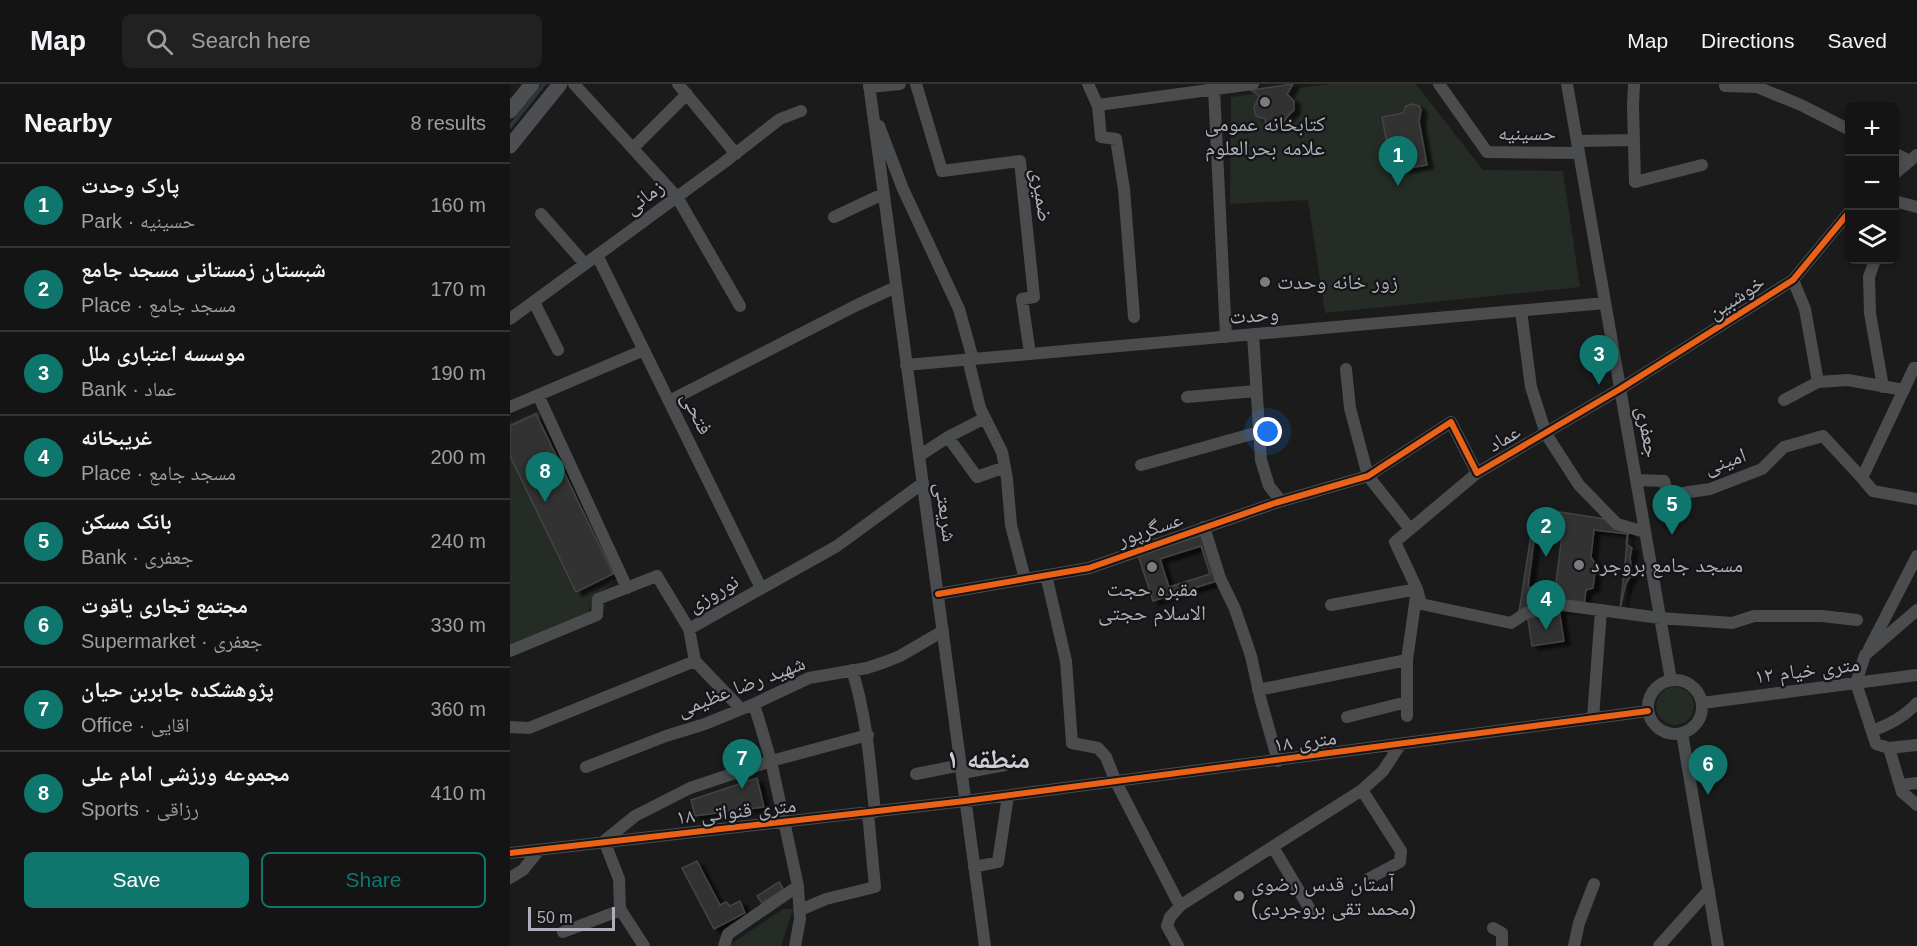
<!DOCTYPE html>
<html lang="en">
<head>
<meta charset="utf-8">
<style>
  body { margin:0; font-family:Arial,"Noto Naskh Arabic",sans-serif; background:#212122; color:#f1f3f6 }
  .controls { position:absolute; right:18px; top:18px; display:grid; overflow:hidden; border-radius:9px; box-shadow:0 3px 9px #0003 }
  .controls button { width:54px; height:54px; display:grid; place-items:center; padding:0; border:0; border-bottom:2px solid #333334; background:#141414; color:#f1f3f6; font:30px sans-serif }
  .scale { position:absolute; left:18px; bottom:15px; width:87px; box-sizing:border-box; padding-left:6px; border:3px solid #adb0ba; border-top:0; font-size:16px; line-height:21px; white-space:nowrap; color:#adb0ba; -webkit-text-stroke:4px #151417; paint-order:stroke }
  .you { position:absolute; left:758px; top:348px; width:21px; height:21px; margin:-15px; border:4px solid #fff; border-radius:50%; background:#1a73e8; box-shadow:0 0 0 9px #1a73e833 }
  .badge { display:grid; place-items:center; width:39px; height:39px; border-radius:50%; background:#0f766e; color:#fff; font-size:20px; font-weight:700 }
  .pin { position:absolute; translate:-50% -50px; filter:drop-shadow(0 2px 3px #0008) }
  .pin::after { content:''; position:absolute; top:32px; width:21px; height:18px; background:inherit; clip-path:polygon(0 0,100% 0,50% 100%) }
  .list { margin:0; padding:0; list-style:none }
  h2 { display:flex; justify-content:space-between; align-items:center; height:78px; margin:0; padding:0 24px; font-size:26px }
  h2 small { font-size:20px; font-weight:400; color:#9d9ea0 }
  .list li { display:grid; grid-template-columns:39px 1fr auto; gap:18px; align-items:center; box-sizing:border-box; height:84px; padding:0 24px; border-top:2px solid #333334 }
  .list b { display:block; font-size:22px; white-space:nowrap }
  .list p { margin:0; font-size:20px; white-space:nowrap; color:#9d9ea0 }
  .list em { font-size:20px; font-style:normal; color:#9d9ea0 }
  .actions { display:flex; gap:12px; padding:18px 24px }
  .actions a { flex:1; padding:14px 0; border:2px solid #0f766e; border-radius:9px; text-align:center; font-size:21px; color:#0f766e }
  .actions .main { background:#0f766e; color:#fff }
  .icon { flex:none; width:33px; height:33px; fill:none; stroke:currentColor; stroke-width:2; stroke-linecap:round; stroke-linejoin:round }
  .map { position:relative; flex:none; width:1407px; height:862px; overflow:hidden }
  header { display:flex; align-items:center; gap:36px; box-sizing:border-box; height:84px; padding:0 30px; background:#141414; border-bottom:2px solid #333334 }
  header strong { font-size:28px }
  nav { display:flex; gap:33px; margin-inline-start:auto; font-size:21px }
  .search { width:420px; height:54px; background:#212122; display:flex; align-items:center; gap:15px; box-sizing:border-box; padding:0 21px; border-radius:9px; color:#9d9ea0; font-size:22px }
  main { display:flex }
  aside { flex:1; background:#141414 }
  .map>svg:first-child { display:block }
</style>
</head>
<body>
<header>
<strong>Map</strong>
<div class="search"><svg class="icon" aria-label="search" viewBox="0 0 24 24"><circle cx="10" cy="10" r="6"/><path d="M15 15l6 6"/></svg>Search here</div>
<nav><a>Map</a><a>Directions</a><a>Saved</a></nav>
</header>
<main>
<aside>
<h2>Nearby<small>8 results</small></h2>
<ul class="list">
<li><span class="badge">1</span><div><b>پارک وحدت</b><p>Park · حسینیه</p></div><em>160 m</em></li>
<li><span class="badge">2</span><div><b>شبستان زمستانی مسجد جامع</b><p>Place · مسجد جامع</p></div><em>170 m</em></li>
<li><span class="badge">3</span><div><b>موسسه اعتباری ملل</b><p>Bank · عماد</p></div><em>190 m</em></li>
<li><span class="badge">4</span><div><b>غریبخانه</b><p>Place · مسجد جامع</p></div><em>200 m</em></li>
<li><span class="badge">5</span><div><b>بانک مسکن</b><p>Bank · جعفری</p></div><em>240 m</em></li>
<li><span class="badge">6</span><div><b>مجتمع تجاری یاقوت</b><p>Supermarket · جعفری</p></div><em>330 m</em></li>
<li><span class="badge">7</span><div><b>پژوهشکده جابربن حیان</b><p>Office · اقایی</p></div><em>360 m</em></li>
<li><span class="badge">8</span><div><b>مجموعه ورزشی امام علی</b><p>Sports · رزاقی</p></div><em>410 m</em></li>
</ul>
<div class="actions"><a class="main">Save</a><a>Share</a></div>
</aside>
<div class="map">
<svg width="1407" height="862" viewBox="0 0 1407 862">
  <defs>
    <filter id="shadow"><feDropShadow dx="6" dy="4" stdDeviation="1.5" flood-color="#0009"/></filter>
  </defs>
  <rect width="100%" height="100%" fill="#1b1b1b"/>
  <path fill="#252b25" d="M820,0h86l67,86 80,1 17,116 -255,26 -17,-113 -78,4 1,-107z
    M28,327l79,169 -23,16 -6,17 -78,32v-222z
    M1146 622a19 19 0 1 1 38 0a19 19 0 1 1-38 0Z
    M273,825h10l-12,37h-53z"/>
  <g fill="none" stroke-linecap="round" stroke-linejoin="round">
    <path stroke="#2e343c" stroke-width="4" d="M0,43l34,-43"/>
  </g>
  <path fill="#323333" stroke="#434447" stroke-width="1.5" fill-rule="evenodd" filter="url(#shadow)" d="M783,0l-6,10 7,7v9l-7,7 -6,9 -8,2 -7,-4 -1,-5 -9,-3 -2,-8 5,-12 -8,-6z
    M902,20l7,2 2,4 -2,11 8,44 -35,6 -10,-54 21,-4 3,-7z
    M26,330l77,160 -37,18 -66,-136v-30z
    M1030,425l65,10 23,12 -2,13 6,4 -2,9 2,17 -6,9 -6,26h-95l-6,3 12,-77 -3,-6z
    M1026,439l27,4 -8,64 -27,-4z
    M1084,446l34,4 -8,75 -36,-4 2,-15 7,-2 3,-23 -5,-8z
    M693,451l14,46 -64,20 -15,-46zM691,462l9,28 -41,13 -9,-28z
    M1049,525l5,32 -32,5 -5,-32z
    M247,694l7,29 -69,9 -4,-16z
    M187,777l23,44 6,-3 4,4 10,-5 5,12 -31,16 -32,-61z
    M269,798l5,8 -22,13 -5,-7z"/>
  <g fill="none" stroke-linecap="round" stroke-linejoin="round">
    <path stroke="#4b4c4d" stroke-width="12" d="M64,0l103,113 63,109
      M168,0l58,70
      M359,0l116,862
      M406,0l26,87 78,-10 14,136 -12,2 8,55
      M578,0l10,22 3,31 15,2 8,50 10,128
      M929,0l48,68 92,1
      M1057,0l104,596
      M1124,0l-1,22 2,76 67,-17
      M1216,0l-1,2 32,1 44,18 49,25
      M359,3l31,-3
      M704,5l12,248
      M588,21l155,-21
      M369,42l24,63 56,120 14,50
      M1067,57l57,-1
      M123,64l54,-54
      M1384,69l16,8
      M1384,90l23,-19
      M1384,117l23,6
      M31,130l44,50
      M324,133l49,-23
      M87,171l164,333
      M1365,176l-6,17 1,36 13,74
      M1283,196l12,29 13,73
      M24,218l24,48
      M1011,227l10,76 15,47 33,51 38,39 28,8
      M0,235l212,-155 58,-45 21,-8
      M743,250l8,126 8,26 12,15
      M458,275l12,49 22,44 5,27 4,46 14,54
      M396,281l699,-62
      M836,285l4,39 18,68 42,53
      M28,311l89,193
      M677,313l69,-6
      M1274,316l34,-18 30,-2 56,10
      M159,317l188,-96 39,-18
      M0,323l134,-57
      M438,353l29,40 28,-10
      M409,372l29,-19 37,-19
      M631,381l118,-33
      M1352,394l11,13 44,8
      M1127,396l27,1 4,14 42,-6 52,-20 22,-22 39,-11 39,42 52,-110h3
      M694,443l16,51 15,31 16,47 10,45 17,60
      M536,491l20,86 6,82 26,5 8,9 10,25 64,124
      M428,510l151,-26 186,-65 93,-27 83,-54 26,51 143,-84 173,-109 57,-69
      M821,521l86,-16 4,15 90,19 15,-10 36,-8 98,13 72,5 22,-7h68l35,4
      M1407,526l-52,45 -9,28 20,61 13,4 13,44 15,13
      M179,545l148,-83 86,-63
      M1359,565l48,-93
      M0,567l87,-36 1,-16 59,-23 32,53 6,32 -166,67 -19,-1
      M185,577l46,48
      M342,586c15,47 18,94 23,142
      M1138 623a27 27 0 1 1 54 0a27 27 0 1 1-54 0Z
      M748,606l149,-30
      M1192,619l215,-28
      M244,620l17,57 27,125 2,33 -5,27
      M897,632v-56l10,-71 -22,-47 82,-69
      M837,633l60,-15
      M1083,634l8,-108
      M1362,647c18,-7 32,-14 45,-28
      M1172,649l36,213
      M1379,664l28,-3
      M76,683l80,-31 39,-12 49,-20 55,-26 58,-10 18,-6 15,-6 43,-25
      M452,689l43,-8
      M406,690l45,-9
      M1390,701l17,-2
      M852,706l39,61 -1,11 -32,17
      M93,758l32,-26 55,-28 81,-27 97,-26
      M95,759l14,36 1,30 24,37
      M763,763l38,64
      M0,769l455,-52 683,-90
      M464,783l24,-5 10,-66
      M0,794l13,-8 16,-20
      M290,826l26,-11 49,-12 -7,-74
      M983,844l9,5v13
      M53,848l58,-22
      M214,862l4,-12 70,-48
      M668,862l-11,-20 3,-9 11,-12 181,-115 21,-19 17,-26
      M1064,862l5,-23 15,-39
      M1149,862l50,-56"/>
    <path stroke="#4d4e51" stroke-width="15" d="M0,27l22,-27
      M0,62l50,-62"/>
    <defs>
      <path id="cycleway" d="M428,510l151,-26 186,-65 93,-27 83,-54 26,51 143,-84 173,-109 57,-69
        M0,769l455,-52 683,-90"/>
    </defs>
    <use href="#cycleway" stroke="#151417" stroke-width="10"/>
    <use href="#cycleway" stroke="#ea6118" stroke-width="6"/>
  </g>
  <g fill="#7a7c82" stroke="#151417" stroke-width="2">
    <circle cx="755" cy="18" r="6"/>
    <circle cx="755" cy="198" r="6"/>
    <circle cx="1069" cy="481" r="6"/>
    <circle cx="642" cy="483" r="6"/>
    <circle cx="729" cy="812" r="6"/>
  </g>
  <g text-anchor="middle" stroke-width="4.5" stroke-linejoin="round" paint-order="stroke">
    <g font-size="21" fill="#adb0ba" stroke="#151417" text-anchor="start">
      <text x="755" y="47" text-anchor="middle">کتابخانه عمومی<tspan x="755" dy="24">علامه بحرالعلوم</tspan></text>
      <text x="767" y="205">زور خانه وحدت</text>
      <text x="1081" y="488">مسجد جامع بروجرد</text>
      <text x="642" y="512" text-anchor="middle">مقبره حجت<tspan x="642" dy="24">الاسلام حجتی</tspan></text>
      <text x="741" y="807">آستان قدس رضوی<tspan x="741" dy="24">(محمد تقی بروجردی)</tspan></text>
    </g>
    <g font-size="21" fill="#adb0ba" stroke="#151417">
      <text x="1017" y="56">حسینیه</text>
      <text transform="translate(532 111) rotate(82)" y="7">ضمیری</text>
      <text transform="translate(134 113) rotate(-36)" y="7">زمانی</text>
      <text transform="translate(1226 213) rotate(-33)" y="7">خوشبین</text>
      <text transform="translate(744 231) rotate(-5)" y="7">وحدت</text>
      <text transform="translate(187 329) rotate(64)" y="7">فتحی</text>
      <text transform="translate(1138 348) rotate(80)" y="7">جعفری</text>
      <text transform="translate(994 354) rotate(-30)" y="7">عماد</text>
      <text transform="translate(1215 377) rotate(-19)" y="7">امینی</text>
      <text transform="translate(436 428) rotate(82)" y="7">شریعتی</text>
      <text transform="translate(640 445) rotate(-19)" y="7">عسگرپور</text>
      <text transform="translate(203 509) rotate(-30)" y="7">نوروزی</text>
      <text transform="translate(1297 586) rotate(-7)" y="7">۱۲ متری خیام</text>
      <text transform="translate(231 602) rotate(-21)" y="7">شهید رضا عظیمی</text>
      <text transform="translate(795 657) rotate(-7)" y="7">۱۸ متری</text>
      <text transform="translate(226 727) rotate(-6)" y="7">۱۸ متری قنواتی</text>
    </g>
    <g font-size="27" font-weight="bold" fill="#cecfd6" stroke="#151417">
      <text x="478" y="684">منطقه ۱</text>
    </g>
  </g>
</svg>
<div class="controls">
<button>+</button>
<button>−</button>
<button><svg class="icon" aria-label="layers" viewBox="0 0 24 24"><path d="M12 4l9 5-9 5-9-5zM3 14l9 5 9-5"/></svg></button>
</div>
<div class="scale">50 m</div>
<div class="you"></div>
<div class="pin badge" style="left:888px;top:102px">1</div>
<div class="pin badge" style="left:1036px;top:473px">2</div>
<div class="pin badge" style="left:1089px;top:301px">3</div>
<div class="pin badge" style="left:1036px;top:546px">4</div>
<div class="pin badge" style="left:1162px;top:451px">5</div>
<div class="pin badge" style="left:1198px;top:711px">6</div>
<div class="pin badge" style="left:232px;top:705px">7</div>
<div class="pin badge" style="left:35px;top:418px">8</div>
</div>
</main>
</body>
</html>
